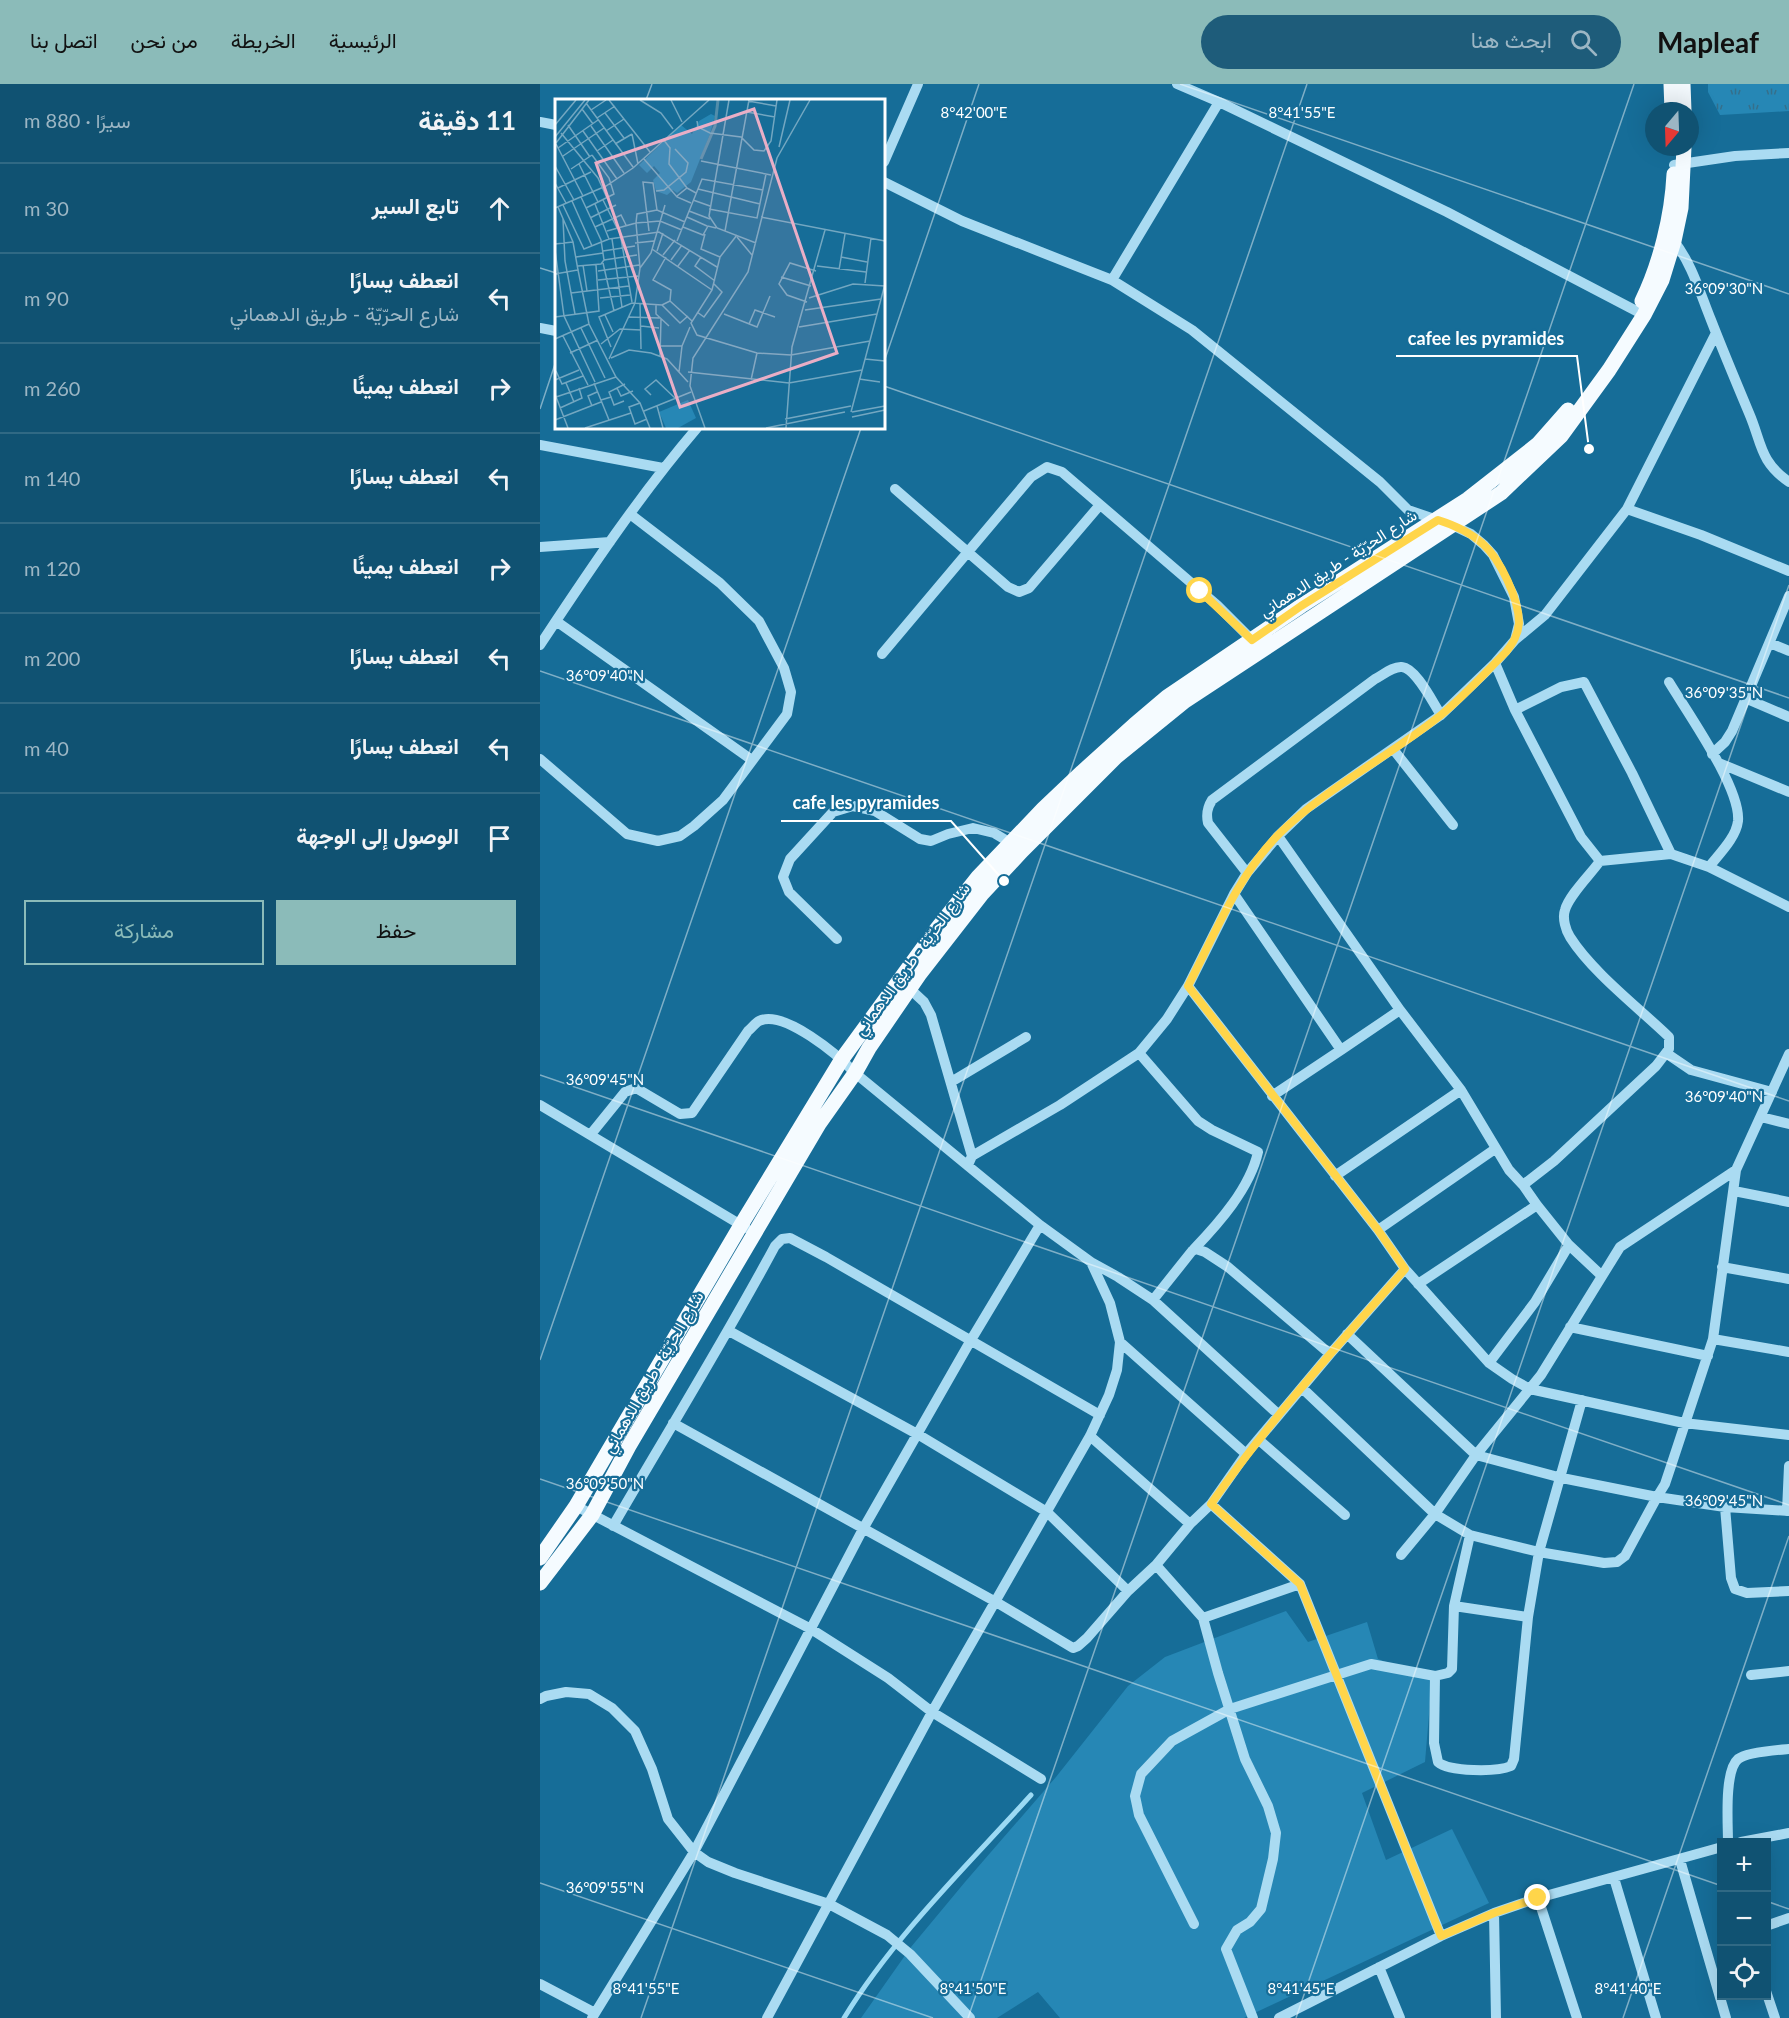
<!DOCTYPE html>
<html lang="ar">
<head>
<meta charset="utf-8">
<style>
  body { margin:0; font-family:Lato,Vazirmatn,sans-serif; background:#1e5c7a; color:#f1f3f6; direction:rtl }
  .controls { position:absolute; right:18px; bottom:18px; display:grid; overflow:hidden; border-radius:0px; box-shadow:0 6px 24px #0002 }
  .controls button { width:54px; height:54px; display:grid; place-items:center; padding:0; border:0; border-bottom:2px solid #306984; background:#105272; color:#f1f3f6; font:30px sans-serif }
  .compass { position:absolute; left:1105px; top:18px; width:54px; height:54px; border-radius:50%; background:#105272; box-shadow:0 6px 24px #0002; rotate:199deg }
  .stop { position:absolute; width:18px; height:18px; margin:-14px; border:4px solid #ffd54a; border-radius:50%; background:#fff }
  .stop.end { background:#ffd54a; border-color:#fff; box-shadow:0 2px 6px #0008 }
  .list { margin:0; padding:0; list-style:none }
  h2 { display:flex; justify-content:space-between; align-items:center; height:78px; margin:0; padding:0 24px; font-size:26px }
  h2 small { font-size:20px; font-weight:400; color:#9cb6c4 }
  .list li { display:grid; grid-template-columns:39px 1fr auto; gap:18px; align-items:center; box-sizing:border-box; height:90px; padding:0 24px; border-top:2px solid #306984 }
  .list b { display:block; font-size:22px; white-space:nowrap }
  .list p { margin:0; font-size:20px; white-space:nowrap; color:#9cb6c4 }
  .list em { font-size:20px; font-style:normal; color:#9cb6c4 }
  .actions { display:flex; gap:12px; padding:18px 24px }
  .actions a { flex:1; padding:14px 0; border:2px solid #8bbbb9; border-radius:0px; text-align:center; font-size:21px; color:#8bbbb9 }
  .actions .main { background:#8bbbb9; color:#111 }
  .icon { flex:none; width:33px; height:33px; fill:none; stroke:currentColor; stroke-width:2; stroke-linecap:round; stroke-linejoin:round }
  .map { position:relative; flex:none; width:1249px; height:1934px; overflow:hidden; direction:ltr }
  header { display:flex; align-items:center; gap:36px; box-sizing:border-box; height:84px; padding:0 30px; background:#8bbbb9; color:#111 }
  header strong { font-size:28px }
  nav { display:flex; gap:33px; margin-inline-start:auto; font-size:21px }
  .search { width:420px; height:54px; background:#1e5c7a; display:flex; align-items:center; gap:15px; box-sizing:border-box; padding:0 21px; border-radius:33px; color:#9cb6c4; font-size:22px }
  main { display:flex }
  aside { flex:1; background:#105272 }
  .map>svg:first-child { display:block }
</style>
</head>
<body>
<header>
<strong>Mapleaf</strong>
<div class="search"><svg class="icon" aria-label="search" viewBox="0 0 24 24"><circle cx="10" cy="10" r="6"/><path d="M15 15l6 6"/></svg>ابحث هنا</div>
<nav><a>الرئيسية</a><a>الخريطة</a><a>من نحن</a><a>اتصل بنا</a></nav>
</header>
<main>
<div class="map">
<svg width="1249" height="1934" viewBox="0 0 1249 1934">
  <defs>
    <pattern id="grass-tufts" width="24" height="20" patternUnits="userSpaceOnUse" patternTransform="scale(1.5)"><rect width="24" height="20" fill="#2687b5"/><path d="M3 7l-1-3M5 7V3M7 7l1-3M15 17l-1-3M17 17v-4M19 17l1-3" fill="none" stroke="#356f8b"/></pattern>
  </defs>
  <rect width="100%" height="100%" fill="#166d98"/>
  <path fill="url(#grass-tufts)" d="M1168,0h81v27l-69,4 -12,-23z"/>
  <path fill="#2687b5" d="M746,1527l22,31 59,-20 11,37 54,20 -7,83 -63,31 24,67 66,-31 37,74 -245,115h-184l-22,-26 -41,26h-136l50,-71 54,-65 91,-105 72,-91 37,-29z"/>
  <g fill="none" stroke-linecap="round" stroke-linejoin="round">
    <path stroke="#9cdaf4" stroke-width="5" d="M304,1934c51,-83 122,-151 187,-223"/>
    <path stroke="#aadbf2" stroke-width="10" d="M637,0l42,18 228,110 197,103
      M0,38l16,3
      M344,78l34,-78
      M1134,81l61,-9 54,-3
      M344,98l78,39 150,59 80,50 188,152 28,28 44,15 19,9 13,11 9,10 21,42 5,27 -4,16 -20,23 -54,52 -135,94 -28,27 -31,37 -13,21 -46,92 -21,33 -28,34 -79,52 -88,51 -4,9
      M1134,157c18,23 26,52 37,79 12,31 25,62 38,93 13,30 10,48 40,69
      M572,196l107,-178
      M0,244l16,3
      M0,361l123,23
      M355,405l113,98 11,5 10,-4 70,-82
      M1087,425l89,-176
      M0,463l70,-5
      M16,537l196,139
      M975,556l30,-25 82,-106 74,26 88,36
      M1230,559l19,8
      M0,561c49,-74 99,-149 157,-217
      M342,570l149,-177 16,-10 15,5 155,133 35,35
      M955,579l20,47 66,127 19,24
      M1129,598c18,30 72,106 69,139 -2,17 -19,33 -29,46
      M1207,615l42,18
      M975,626l46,-23 23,-5 48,91 39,81
      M853,665l60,76
      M1172,670l13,-12 7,-11 57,-135
      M0,675l87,75 31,7 22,-5 14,-10 29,-26 64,-86 4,-22 -7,-24 -25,-47 -39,-38 -90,-69
      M1179,679l70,29
      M738,752l122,174 61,80 48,80 14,15 14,20 32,40 33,31
      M707,789l-39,-50c-2,-9 -1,-15 4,-23l163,-121c8,-4 18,-13 27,-12 14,1 31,36 39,48
      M694,810l107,156 -69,46
      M297,855l-48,-47 -6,-15 7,-18 43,-47 20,-6 22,5 45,28 11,2 17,-7 25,-6 21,5 20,12
      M648,902l190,244 27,39 84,94 23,16 18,10 154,34 105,12
      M370,905l14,13 7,13 41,141
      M801,966l59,-40
      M599,969l59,68 14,9 46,22c-8,36 -39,71 -64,97
      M1126,969l25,17 81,22
      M1249,970l-53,116 -23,169 -43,130 -5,15 -8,13 68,10 64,4
      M411,998l75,-45
      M0,1021l206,123
      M1221,1033l28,7
      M51,1050l34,-42 11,-4 44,26 12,-1 56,-82c4,-3 7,-8 11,-10 25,-12 80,35 96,52l185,152 51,37 19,41 10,39 -3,28 -8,25 -19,41 -158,276 -165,306
      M795,1092l126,-86
      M983,1101l31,-24 102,-95 13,-17v-12c-30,-29 -77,-65 -99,-100 -4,-6 -8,-19 -5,-27 4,-15 26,-36 35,-49l71,-7 38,13 80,40
      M1194,1107l55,11
      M838,1146l117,-81
      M551,1178l27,15 35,23 39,-49 4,-2 9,3 23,15 102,87
      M1182,1183l67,12
      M878,1200l119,-79
      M613,1216l126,115
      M1030,1243l138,29
      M189,1247l190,104 128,77 81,79
      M1173,1255l76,13
      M580,1258l126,112
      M949,1279l46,-61 34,-57
      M762,1304l133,126 35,21 69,17 65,11 13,-1 8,-6 32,-59 -95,-19 -86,-23 -129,-121
      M133,1339l323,179 77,46 5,-2 9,-8 41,-47 28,-26 34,-41 21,-20 35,-50 84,-100 75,-85
      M550,1352l100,88
      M719,1356l86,75
      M671,1420l89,80 141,352
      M36,1422l235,123 77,49 44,34 109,67
      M1185,1423l6,71 4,11 12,4 42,-2
      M1247,1427l2,-45
      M73,1442c54,-93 111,-185 162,-280l7,-7 8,-1 36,19 274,158
      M861,1471l34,-41 41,-59 65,-80 79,-128 116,-77
      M616,1481l47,53 97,-34
      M914,1522l74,11
      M663,1534l15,55 27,86 23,47 8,27 -3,26 -12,50 -11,13 -13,8 -11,19 27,69
      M1211,1591l38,-4
      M895,1592l-1,67 4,19c11,10 59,10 73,4l3,-7 14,-142 11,-65 43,-152
      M0,1615l6,-3 20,-4 23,2 23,14 23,23 17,38 16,50 26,33 14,10 27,11 94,31 58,31 23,19 60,64
      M1188,1758c0,-18 -4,-71 10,-83 9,-7 39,-9 51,-10
      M1201,1758l48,-9
      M1140,1776l46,158
      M1074,1794l42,140
      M998,1814l39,120
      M954,1829l2,105
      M654,1840l-55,-109 -4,-19 6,-22 31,-33 58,-32 141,-45 64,12 13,-3 4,-4 2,-63 16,-71
      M1226,1842l23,-8
      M839,1883l21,51
      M0,1900l55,29
      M1226,1907l9,27
      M52,1934l102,-166 169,-323 108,-189 69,-115
      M739,1934l162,-82 53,-23 44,-15 184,-51"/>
    <path stroke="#f5fbff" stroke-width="15" d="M1131,0l1,27
      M1143,0l1,27
      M1102,217c18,-37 30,-85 32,-127
      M0,1474l36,-52 165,-281 101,-166 94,-129 42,-53 65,-68 39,-37 52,-47 33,-28 134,-91 167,-107 70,-55 30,-34
      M0,1499l52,-68 37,-69 190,-322 36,-51 14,-25 50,-73 63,-81 40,-43 94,-94 69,-56 316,-208 60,-57 48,-66 35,-55 18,-35 12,-39 7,-33 3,-61"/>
  </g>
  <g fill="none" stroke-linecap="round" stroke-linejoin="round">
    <path stroke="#ffd54a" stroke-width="8" d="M660,507l52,49 49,-34 137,-86c16,5 32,12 45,24 17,15 36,55 36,79 -1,12 -6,20 -13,29 -21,21 -42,44 -65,63 -52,42 -114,72 -162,119 -42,43 -64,100 -91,152l190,244 27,39c-67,76 -136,152 -194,235l89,80 141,352 53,-23 44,-15"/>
  </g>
  <path fill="none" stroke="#fff" stroke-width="1.5" stroke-opacity="0.45" d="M640,0l609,210M106,16l6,-16M0,184l16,5M344,278l95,-278M344,302l905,312M0,325l16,-48M0,587l1249,430M0,991l1249,430M0,1276l321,-932M0,1395l1182,407M0,1799l393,135M1226,1817l23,8M101,1934l666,-1934M428,1934l666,-1934M756,1934l493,-1433M1083,1934l166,-482"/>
  <g text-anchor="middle" stroke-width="4.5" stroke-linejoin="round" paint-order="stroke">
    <g font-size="16" fill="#fff" stroke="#166d98">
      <text transform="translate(798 479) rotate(-33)" y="6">شارع الحرّيّة - طريق الدهماني</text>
      <text transform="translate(372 875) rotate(-54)" y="6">شارع الحرّيّة - طريق الدهماني</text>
      <text transform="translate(113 1288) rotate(-60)" y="6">شارع الحرّيّة - طريق الدهماني</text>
    </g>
  </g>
  <g transform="translate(15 15)">
    <rect width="330" height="330" fill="#166d98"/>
    <path d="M133,301l8,18 -18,10h-12l-7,-16z" fill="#2687b5"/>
    <path d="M156,15l4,2 -5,18 -19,48 -14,11 -4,-3 -6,5 -11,-4 -3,-11 7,-7 -6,-7 -7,7 -8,-8 42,-40 11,9 7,-13z" fill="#2687b5"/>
    <path fill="none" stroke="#528daa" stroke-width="3" d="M146,60l14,-33 3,-26"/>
    <path fill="none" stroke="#73a7c1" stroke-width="1.5" d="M54,1l41,52M85,1l21,13 12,16M116,1l11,22M174,1l-20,116 8,12 39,15M193,2l28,5M31,4l47,64M27,10l11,15M36,11l15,-10M192,13l28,5M50,14l19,25M42,19l18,-12M142,22l1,6 12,6 31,4 13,13 10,1 7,-10 6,-41M0,26l21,-25M13,26l22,32M36,27l33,47M28,32l34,48M51,32l18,-12M6,34l37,45 9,20M77,35l6,30M0,38l30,-37M108,40l7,9 -1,16 18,24M1,44l33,-43M1,45l27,52M60,45l17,-10M224,48l11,-47M3,49l40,-28M42,52l16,-11M8,57l41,-28M89,60l33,38 14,6M146,62l70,14M24,65l19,38M0,67l19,34M16,70l21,-14M0,84l11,20M3,89l33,-16M143,90l62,15M101,92l8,-1 22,-18 2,-9 -13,-14M122,97l10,-8 9,5M48,101l14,28M138,101l17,6M17,102l20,45M8,106l21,44 25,-10 -14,-35M0,109l51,-22 27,-18 76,-68M31,109l28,-14 -5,-16 -17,-23M154,110l48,9 9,-44M134,112l21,8M132,118l20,9M206,118l124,24M35,119l26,-13M8,120l2,42 10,53M40,128l26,-12 5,10M64,128l13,75M128,128l20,8 5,-9 8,2M127,131l-22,-9 -24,2 1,-9 20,-4 28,12M52,132l29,-8 4,45 -5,35 -26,56M94,132l-6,-49 10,1 4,27M170,132l24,-131M150,135l-4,15 19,8M182,136l-17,22 -8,33 -21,33 6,12 60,18 34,2 79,-14M182,138l15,18M54,140l50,-7 58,35M57,140l10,68M122,142l25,-62 61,11M80,144l19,-2M0,145l18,-2M97,150l60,41M0,151l9,66 31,66M48,152l32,-5M102,152l6,-18M108,156l12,-15M21,158l27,-4M111,158l-13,23 18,10 -1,11M146,158l-6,9 20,15M286,158l26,5M49,161l33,-5M116,161l11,-15M48,164l11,48M28,166l4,26M23,167l23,-2 3,-4 -3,-20 -20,-43M123,167l12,-16M262,167l49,6M85,169l11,-15 14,-48M23,171l11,54 27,53 24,26 10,25M284,171l6,-36M43,172l41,-6M0,175l23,-4 -5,-28 -15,-35M226,178l30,9M43,181l40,-4M310,184l6,-45M16,194l58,-7M45,199l30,-3M254,199l44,-14 32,2M115,202l22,20M252,203l-20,-7 -8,-11 11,-21 26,8M85,204l1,46M101,206v9l13,12M107,206l18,18 8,-7M250,211l76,-11M142,213l7,5 18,-25 -8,-8M169,215l33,13 13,-31M50,216l8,17M0,218l44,-6 -3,-46M73,218l32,1M194,225l6,-14 20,7M86,227l18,2M244,228l78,-13M26,229l24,50M8,237l25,49M0,240l34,-15M46,245l19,-15 21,1M103,247h24l8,-19M56,248l-12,-30 33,-14 30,2 8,-4M15,254l28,-13M105,257l1,-37M56,259l18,-8 22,3 16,6 21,23M310,260l20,2M1,272l6,13 21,-8M124,273l3,-26M133,273l101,11 73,-13M304,280l21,3M0,281l24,-10M196,281l6,-27M11,284l8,19M39,284l15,37M62,289l4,8 12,-5M0,295l13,34M96,296l-6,-6 11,-9 20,19M1,298l60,-20M56,298l-2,-5 16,-8M46,301l10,-3 3,8 10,-4M85,304l-11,4 6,17 12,-5M37,307l-4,-10 9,-4M102,307l6,22M5,309l22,-10 -3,-10M89,312l47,-19M296,313l34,-128M297,313l33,-6M297,318l33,-7M230,320l66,-13M0,321l46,-18M30,329l46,-15M150,329l-15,-42 3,-28 55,-86 29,-114 33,-58M211,329l79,-16M231,329l6,-81 33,-117"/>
    <path fill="#eaaec6" fill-opacity="0.15" stroke="#eaaec6" stroke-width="3" d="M199,10l83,244 -157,54 -84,-244z"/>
    <rect width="330" height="330" fill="none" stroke="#fff" stroke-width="3"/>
  </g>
  <g font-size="15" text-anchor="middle" fill="#fff" stroke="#166d98" stroke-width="4.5" stroke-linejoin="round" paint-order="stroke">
    <text x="762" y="34">8°41'55"E</text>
    <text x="434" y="34">8°42'00"E</text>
    <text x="1184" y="210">36°09'30"N</text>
    <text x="65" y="597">36°09'40"N</text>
    <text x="1184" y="614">36°09'35"N</text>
    <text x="65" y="1001">36°09'45"N</text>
    <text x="1184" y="1018">36°09'40"N</text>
    <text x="65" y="1405">36°09'50"N</text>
    <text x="1184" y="1422">36°09'45"N</text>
    <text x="65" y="1809">36°09'55"N</text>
    <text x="106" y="1910">8°41'55"E</text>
    <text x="433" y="1910">8°41'50"E</text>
    <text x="761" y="1910">8°41'45"E</text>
    <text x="1088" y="1910">8°41'40"E</text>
  </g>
  <path fill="none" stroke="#fff" stroke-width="2" d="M1049 365L1037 272H856M464 797L411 737H241"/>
  <g fill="#fff" stroke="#166d98" stroke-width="2">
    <circle cx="1049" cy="365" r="6"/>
    <circle cx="464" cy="797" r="6"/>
  </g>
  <g font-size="18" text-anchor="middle" font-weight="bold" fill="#fff" stroke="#166d98" stroke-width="4.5" stroke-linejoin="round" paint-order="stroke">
    <text x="946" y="261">cafee les pyramides</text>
    <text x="326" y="725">cafe les pyramides</text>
  </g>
</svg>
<div class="controls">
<button>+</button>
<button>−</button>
<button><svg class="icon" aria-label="locate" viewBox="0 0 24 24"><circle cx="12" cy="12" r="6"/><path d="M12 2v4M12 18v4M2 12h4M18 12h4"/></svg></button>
</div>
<svg class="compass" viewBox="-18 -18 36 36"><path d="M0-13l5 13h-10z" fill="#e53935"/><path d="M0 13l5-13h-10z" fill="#9cb6c4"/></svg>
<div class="stop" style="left:660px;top:507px"></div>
<div class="stop end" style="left:998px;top:1814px"></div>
</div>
<aside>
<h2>11 دقيقة<small>سيرًا · 880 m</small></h2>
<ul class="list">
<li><svg class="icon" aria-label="ahead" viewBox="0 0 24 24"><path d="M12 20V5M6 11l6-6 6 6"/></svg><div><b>تابع السير</b></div><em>30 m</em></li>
<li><svg class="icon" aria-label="left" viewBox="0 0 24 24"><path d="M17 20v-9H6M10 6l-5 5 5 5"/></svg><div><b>انعطف يسارًا</b><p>شارع الحرّيّة - طريق الدهماني</p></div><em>90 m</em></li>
<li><svg class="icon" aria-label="right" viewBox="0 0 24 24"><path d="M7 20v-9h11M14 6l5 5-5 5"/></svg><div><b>انعطف يمينًا</b></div><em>260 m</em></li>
<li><svg class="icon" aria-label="left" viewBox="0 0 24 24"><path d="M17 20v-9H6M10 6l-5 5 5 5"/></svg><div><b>انعطف يسارًا</b></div><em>140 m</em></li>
<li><svg class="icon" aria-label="right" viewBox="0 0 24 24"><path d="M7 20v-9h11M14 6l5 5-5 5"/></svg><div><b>انعطف يمينًا</b></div><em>120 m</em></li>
<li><svg class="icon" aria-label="left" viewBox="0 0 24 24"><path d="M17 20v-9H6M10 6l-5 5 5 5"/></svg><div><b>انعطف يسارًا</b></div><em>200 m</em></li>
<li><svg class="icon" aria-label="left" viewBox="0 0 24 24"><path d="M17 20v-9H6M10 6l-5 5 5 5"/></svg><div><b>انعطف يسارًا</b></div><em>40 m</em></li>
<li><svg class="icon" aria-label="arrive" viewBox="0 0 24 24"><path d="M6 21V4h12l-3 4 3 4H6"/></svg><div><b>الوصول إلى الوجهة</b></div></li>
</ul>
<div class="actions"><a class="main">حفظ</a><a>مشاركة</a></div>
</aside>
</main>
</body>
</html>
